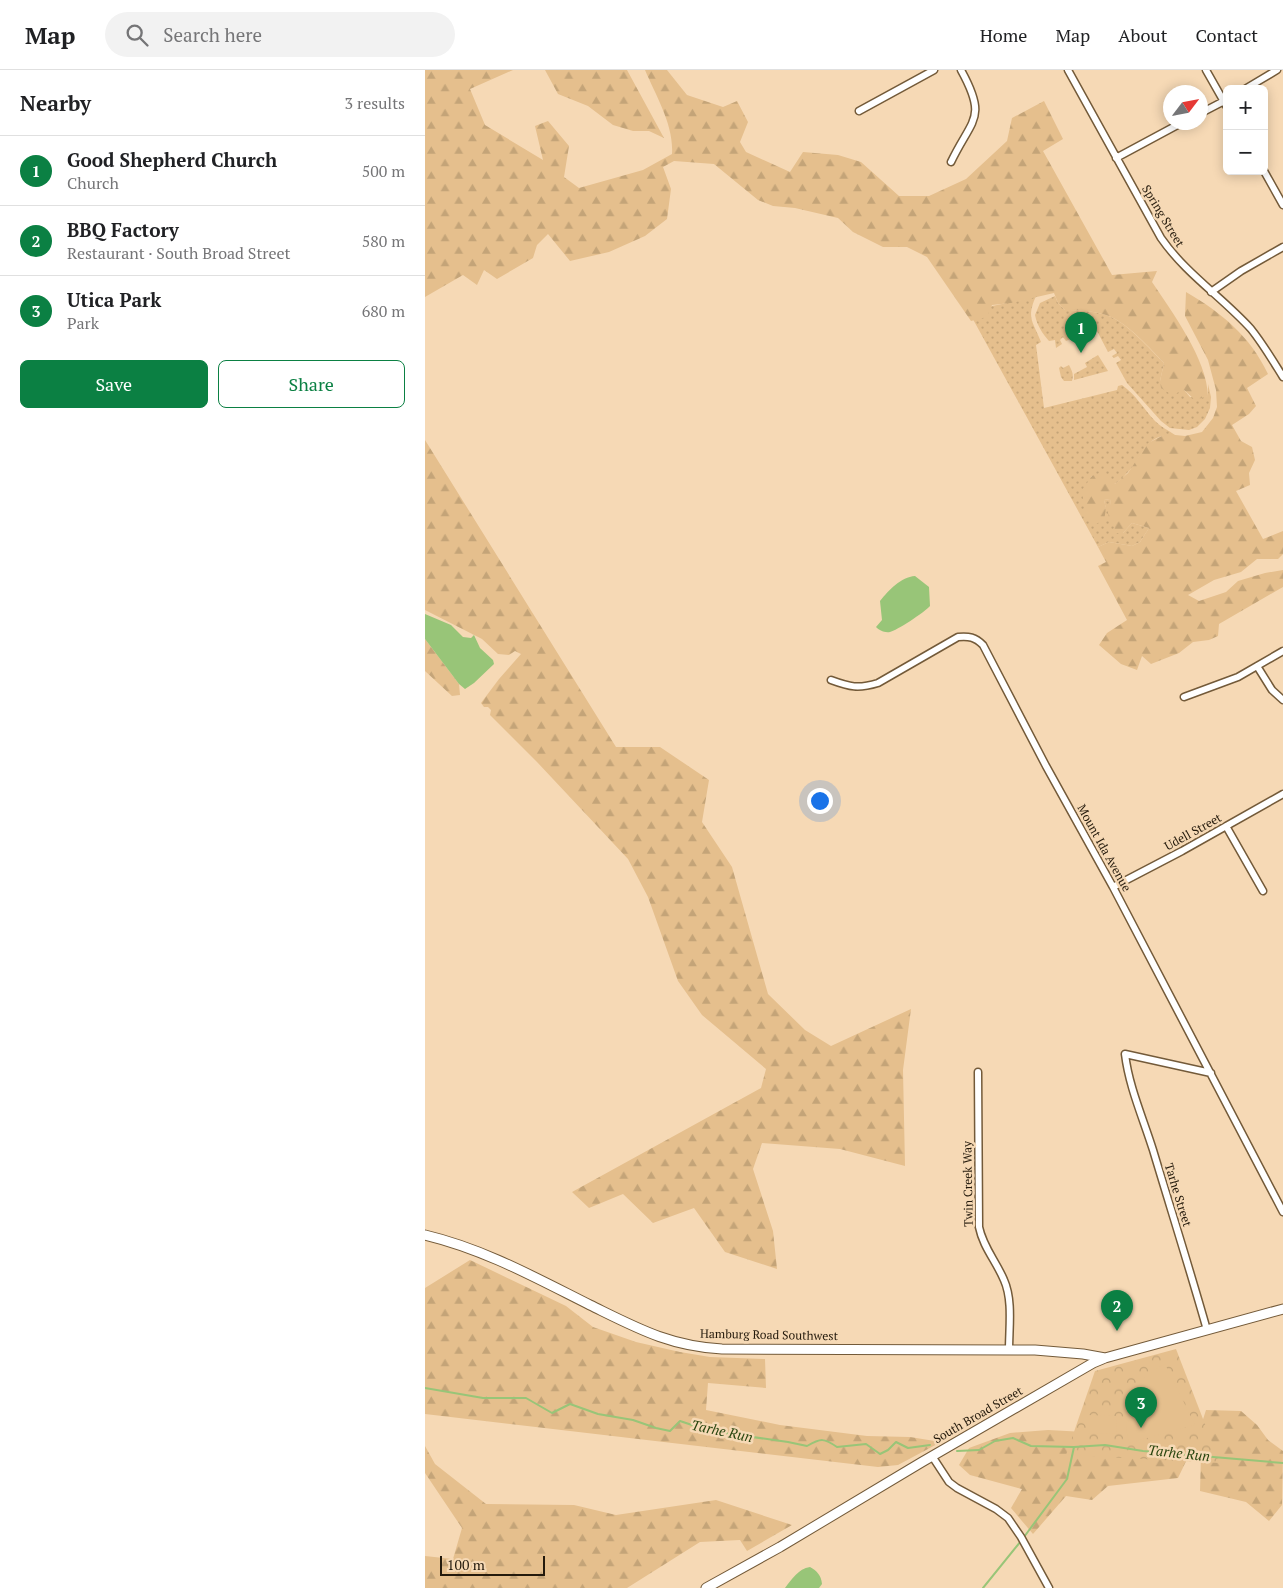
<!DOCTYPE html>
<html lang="en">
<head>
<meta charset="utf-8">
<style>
  body { margin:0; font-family:"PT Serif",serif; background:#f2f2f2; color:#202124 }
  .controls { position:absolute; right:15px; top:15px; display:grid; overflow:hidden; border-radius:8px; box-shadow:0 2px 12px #0003 }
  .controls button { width:45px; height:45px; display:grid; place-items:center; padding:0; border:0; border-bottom:1px solid #e0e0e0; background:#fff; color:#202124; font:25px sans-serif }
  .compass { position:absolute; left:738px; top:15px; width:45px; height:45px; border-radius:50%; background:#fff; box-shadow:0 2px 12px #0003; rotate:58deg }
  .scale { position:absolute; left:15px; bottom:12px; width:105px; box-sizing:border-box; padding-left:5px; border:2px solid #241a0c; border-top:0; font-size:14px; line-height:18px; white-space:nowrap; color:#241a0c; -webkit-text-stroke:4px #f6d9b5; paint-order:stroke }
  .you { position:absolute; left:394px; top:730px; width:18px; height:18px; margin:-12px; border:4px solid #fff; border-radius:50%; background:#1a73e8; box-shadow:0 0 0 8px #1a73e833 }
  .badge { display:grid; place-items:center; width:32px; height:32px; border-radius:50%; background:#0b8043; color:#fff; font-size:16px; font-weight:700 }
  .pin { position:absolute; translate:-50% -41px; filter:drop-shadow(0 1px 2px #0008) }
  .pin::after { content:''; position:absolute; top:26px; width:18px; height:15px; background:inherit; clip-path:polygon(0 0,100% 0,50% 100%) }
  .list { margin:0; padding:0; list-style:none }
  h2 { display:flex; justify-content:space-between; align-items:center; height:65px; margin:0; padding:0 20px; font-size:21px }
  h2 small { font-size:16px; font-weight:400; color:#757577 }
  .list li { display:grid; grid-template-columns:32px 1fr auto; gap:15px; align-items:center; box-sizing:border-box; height:70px; padding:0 20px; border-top:1px solid #e0e0e0 }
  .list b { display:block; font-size:19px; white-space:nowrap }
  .list p { margin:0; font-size:16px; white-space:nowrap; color:#757577 }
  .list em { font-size:16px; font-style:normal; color:#757577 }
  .actions { display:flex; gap:10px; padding:15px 20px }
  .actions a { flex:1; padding:11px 0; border:1px solid #0b8043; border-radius:8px; text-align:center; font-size:18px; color:#0b8043 }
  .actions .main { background:#0b8043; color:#fff }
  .icon { flex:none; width:28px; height:28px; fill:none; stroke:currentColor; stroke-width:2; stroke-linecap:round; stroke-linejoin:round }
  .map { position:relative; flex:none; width:858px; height:1518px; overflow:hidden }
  header { display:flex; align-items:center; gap:30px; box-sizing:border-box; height:70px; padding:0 25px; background:#fff; border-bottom:1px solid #e0e0e0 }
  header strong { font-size:24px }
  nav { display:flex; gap:28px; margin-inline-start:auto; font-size:18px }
  .search { width:350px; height:45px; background:#f2f2f2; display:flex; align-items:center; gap:12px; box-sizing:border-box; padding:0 18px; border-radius:28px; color:#757577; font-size:19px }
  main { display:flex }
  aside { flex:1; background:#fff }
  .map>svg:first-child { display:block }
</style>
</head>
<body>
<header>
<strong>Map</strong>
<div class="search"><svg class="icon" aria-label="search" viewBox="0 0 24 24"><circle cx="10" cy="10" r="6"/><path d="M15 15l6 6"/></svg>Search here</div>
<nav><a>Home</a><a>Map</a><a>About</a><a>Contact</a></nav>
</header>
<main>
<aside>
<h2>Nearby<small>3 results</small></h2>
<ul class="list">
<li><span class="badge">1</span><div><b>Good Shepherd Church</b><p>Church</p></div><em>500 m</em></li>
<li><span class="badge">2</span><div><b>BBQ Factory</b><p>Restaurant · South Broad Street</p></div><em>580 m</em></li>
<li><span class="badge">3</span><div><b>Utica Park</b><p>Park</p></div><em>680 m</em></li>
</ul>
<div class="actions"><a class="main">Save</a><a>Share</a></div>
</aside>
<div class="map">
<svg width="858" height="1518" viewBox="0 0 858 1518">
  <defs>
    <pattern id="grass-dots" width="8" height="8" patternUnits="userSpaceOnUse" patternTransform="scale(1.25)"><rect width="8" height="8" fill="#e5bf8d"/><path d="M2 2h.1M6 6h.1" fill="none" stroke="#c4a478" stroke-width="1.8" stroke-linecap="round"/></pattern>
    <pattern id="forest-firs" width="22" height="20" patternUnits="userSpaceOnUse" patternTransform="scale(1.25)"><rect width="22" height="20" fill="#e5bf8d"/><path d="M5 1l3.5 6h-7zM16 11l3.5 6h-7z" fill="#c4a478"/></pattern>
    <pattern id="park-crowns" width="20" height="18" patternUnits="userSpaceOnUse" patternTransform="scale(1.25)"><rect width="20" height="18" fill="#e5bf8d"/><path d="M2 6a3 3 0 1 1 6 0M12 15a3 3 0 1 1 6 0" fill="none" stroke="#c4a478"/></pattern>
  </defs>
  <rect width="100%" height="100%" fill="#f6d9b5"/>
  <path fill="url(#grass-dots)" d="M611,226c-10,23 -3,25 5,46l-5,3 8,63 73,-18 1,-4 4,-1c14,10 21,23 33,36 6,6 13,9 20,14 -31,-2 -31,22 -48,38 -3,4 -8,8 -12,11l-24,-8 15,33 -2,-9 6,-1 4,24 9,10 9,-10 17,5 -9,14 -8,4 -23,-4 -11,5 -129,-235c22,-7 45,-9 67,-16z
    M630,226l3,7 7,7c13,0 34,1 46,7 17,7 39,32 53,46l-4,18 24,9 6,7 18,-1v-12l3,13 -1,11 -5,11 -8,8 -8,3 -19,-2 -9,-7 -34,-38 -11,-20 5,-3 -3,-4 -4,2 -2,-2 5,-3 -3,-4 -6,3 -12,-23 -21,12 -2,-3 -7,3 -3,-4 -3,3 2,4 -6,4 -1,-8 -6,1c-7,-8 -12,-16 -14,-26l5,-12z
    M673,285l10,16 -34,9v-6l13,-7 -2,-4z
    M644,295c3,6 5,9 3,16h-8l-3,-4 -2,-9 2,-2 2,2z"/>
  <path fill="url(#forest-firs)" d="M0,0h88l-43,19 15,36 58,35 -8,-34 13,-5 21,25 -5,31 15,11 64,-18 29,-16c2,-29 -16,-58 -27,-84h22l20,25 36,12 14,-6 11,21 -8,20 6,10 44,20 13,-20 35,3 23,7 38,34h30l37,-17 41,-38 5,-23 32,-17 19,38 -20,12 69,124 45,-4 -5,11c20,30 55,77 56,114l-13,4 -11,-10 -12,5 -11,-7 -1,-7 4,-18c-13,-14 -36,-39 -53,-46 -12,-6 -33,-7 -46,-7l-7,-7 -4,-10 -43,10 -19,2 -5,12 -16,4 -44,-64 -20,-10h-24l-30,-15 -15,-14 -43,-10 -22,-2 -15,-6 -44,-36 -40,-3 -11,6 8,22 -4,30 -22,17 -36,16 -39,9 -22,-27 -11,11 -4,13 -36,21 -13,-9 -7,15 -14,-10 -38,22z
    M120,0h82l37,68 -15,-7h-16l-20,-6 -25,-19 -30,-12z
    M761,222c36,21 64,44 82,82l-21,14 9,18 -7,8 -17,11 9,16 11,6 3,13 -6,13 1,12 -14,6 27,48 20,-8v23l-5,5h-21l-16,13 -27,8 -26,15 11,6 27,-9 12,-11 27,-8 18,-3v17l-64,37 -1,12 -9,4 -16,2 -14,11 -28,11 -9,-8 -5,14 -16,-6 -22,-19 8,-12 20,-13 -29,-54 8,-4 -8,-15 11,-5 23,4 8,-4 9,-14 -17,-5 -9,10h-8l-1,-10 -5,-3 -1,-8 3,-5 -1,-8 -6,1 2,8 -2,13 -9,3 -10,-9 -3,-25 10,-14 10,-4 13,12 13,-11 20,-30 18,-9 19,2 17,-4 11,-14 4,-11 -1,-17 -8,-30 -23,-44z
    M0,370l191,307h44l49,33 -7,42 30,45 36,127 37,36 26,16 80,-37 -8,61 2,96 -65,-17 -78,-6 -9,26 20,62 4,38 -52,-17 -31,-44 -41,15 -30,-29 -34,14 -17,-16 189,-104 5,-19 -64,-54 -24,-34 -30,-84 -20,-38 -91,-97 -47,-47 1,-5 -3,-3h-4l-3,-4 18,-24 22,-25 -6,-3 -6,4 -11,-1 -16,-15 -57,-29z
    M0,569l34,45 1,11 -8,1 -27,-25z
    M45,1190l96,46 27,21 43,15 44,10 30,5 55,2 1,29 -58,-5 -2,27 74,15 87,11 43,1 31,5 -43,23 -20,2 -453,-53v-126z
    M781,1340l35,1 16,14 11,15 15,11 -1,54 -13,16 -23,-19 -46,-11 1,-36 -11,-2 -12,25 -70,8 -16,14 -26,-4 -33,38 -22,-26 11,-19 -52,-14 -11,-10 10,-17 41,-15 38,-3 149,8z
    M0,1376l10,18 51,40 88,1 42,10 100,-15 76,25 -45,26 -7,-11 -40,2 -73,46h-202v-32l28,3 9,-31 -37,-55z"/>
  <path fill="url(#park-crowns)" d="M751,1279l44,114 -154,-8 29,-84z"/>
  <path fill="#e5bf8d" d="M740,1294l30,61 -66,18c-9,-33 4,-65 36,-79z
    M663,1345l29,1 -1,18 -28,-1z"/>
  <path fill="#98c578" d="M490,506l14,11 1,19c-5,6 -34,25 -40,26 -6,1 -11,-2 -14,-5l6,-7 -2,-19c9,-11 21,-24 35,-25z
    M0,544l26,11 12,12 8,1 3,-3 6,13 13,12 1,4 -20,19 -9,6 -6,-5 -34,-45z
    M385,1497c7,4 11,8 12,17l-3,4h-34c7,-9 13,-19 25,-21z"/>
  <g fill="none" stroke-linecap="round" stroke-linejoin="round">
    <path stroke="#98c578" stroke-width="2" d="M0,1318l58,10h43l26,15 18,-9 28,10 35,6 23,8 14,3 10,-10 30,10 78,11 19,4c14,-8 17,-8 30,1l29,-3 14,10 8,-4 8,-8 12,6 22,-3
      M532,1381l22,-1 16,-9 18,-3 18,8 43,1 31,-2 38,6 140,12
      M599,1467l43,-58 7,-32
      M558,1518l38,-47"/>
    <defs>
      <path id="street" d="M643,0l93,168c25,36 61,59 90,91 12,15 22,32 32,48
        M781,0l21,37
        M820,19l32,-19
        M434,41l75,-41
        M776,43l25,-13
        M691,88l67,-36
        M526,92c21,-44 37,-43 10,-92
        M839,101l19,34
        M786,222l30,-21 42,-24
        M832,596l15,24 11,10
        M406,610c19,7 27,9 47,3l80,-46c11,-1 17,0 25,8l63,121 67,121 170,325
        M759,627l54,-20 45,-26
        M801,756l37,65
        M688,817l69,-36 101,-57
        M553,1002l1,155c4,20 17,34 25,53 9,20 5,48 5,70
        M782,1260c-17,-60 -36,-120 -54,-180 -10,-32 -24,-63 -28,-96l86,19
        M507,1386l17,26 8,6 39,21 12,9 13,19 28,51"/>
      <path id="secondary" d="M0,1165c59,14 111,43 165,70 47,23 79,41 132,44l313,1 48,4 22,4
        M281,1518l74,-41 142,-85 171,-99 12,-5 178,-49"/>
    </defs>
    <use href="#street" stroke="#735a39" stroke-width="9"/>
    <use href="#secondary" stroke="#735a39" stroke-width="11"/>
    <use href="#street" stroke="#fff" stroke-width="6"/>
    <use href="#secondary" stroke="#fff" stroke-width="9"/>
  </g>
  <g text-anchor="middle" stroke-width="5" stroke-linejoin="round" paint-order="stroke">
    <g font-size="12" fill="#241a0c" stroke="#f6d9b5">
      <text transform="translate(738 146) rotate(59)" y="4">Spring Street</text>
      <text transform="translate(768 762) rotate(-29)" y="4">Udell Street</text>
      <text transform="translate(679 778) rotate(61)" y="4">Mount Ida Avenue</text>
      <text transform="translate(543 1114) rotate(-91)" y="4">Twin Creek Way</text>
      <text transform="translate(753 1125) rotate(73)" y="4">Tarhe Street</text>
      <text transform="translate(344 1265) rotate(1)" y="4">Hamburg Road Southwest</text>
      <text transform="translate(553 1345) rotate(-30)" y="4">South Broad Street</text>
    </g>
    <g font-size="14" font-style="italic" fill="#29450f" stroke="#f6d9b5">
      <text transform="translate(297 1361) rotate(12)" y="5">Tarhe Run</text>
      <text transform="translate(754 1383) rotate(6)" y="5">Tarhe Run</text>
    </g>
  </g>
</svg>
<div class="controls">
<button>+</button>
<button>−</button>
</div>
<svg class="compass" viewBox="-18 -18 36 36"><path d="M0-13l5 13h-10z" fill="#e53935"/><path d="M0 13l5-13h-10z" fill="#757577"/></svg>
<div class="scale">100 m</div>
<div class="you"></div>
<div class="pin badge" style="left:656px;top:283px">1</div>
<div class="pin badge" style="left:692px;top:1261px">2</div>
<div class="pin badge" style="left:716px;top:1358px">3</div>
</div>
</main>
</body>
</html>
